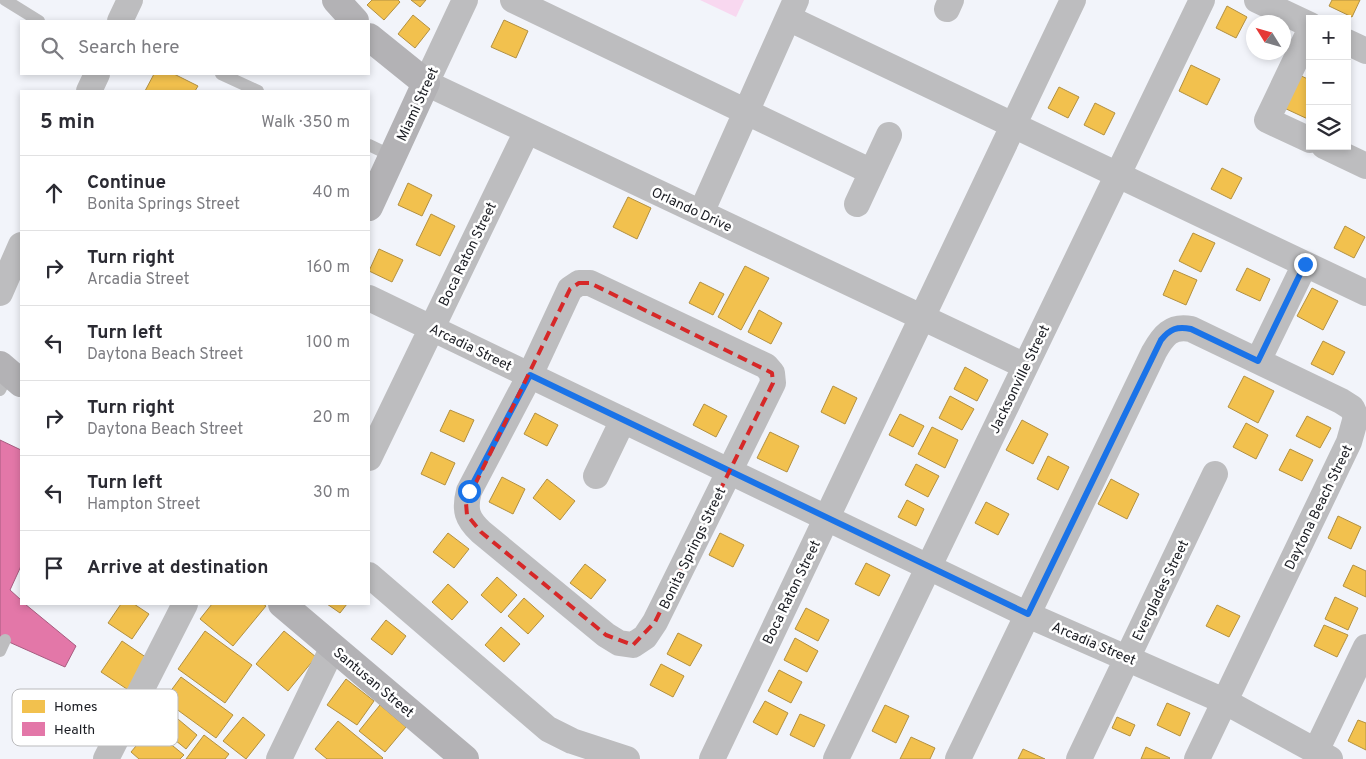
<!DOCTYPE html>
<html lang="en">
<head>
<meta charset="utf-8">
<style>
  body { margin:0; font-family:Overpass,sans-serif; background:#f2f2f3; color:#2b2b33 }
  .controls { position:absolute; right:15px; top:15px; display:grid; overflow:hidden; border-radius:0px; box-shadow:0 2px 8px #0003 }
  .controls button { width:45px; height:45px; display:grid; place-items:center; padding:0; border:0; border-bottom:1px solid #e1e1e2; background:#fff; color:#2b2b33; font:25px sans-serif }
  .compass { position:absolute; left:1246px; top:15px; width:45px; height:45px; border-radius:50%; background:#fff; box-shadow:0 2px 8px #0003; rotate:307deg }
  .stop { position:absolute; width:15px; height:15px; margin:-11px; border:4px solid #1a73e8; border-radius:50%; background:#fff }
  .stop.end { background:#1a73e8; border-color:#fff; box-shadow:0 1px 5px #0008 }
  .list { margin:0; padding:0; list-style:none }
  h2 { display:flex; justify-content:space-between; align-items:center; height:65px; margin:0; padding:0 20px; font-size:21px }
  h2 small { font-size:16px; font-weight:400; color:#7c7c81 }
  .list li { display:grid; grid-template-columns:32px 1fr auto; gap:15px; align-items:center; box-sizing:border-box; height:75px; padding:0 20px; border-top:1px solid #e1e1e2 }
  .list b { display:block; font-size:19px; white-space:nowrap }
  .list p { margin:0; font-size:16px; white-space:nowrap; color:#7c7c81 }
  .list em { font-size:16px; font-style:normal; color:#7c7c81 }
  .icon { flex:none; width:28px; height:28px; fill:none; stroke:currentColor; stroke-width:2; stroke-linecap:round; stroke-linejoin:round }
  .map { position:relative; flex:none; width:1366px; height:759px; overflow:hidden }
  .search { position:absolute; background:#fff; box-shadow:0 2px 8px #0003; left:20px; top:20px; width:350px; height:55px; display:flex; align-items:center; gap:12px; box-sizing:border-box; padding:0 18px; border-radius:0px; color:#7c7c81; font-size:19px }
  .panel { position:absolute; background:#fff; box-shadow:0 2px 8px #0003; left:20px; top:90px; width:350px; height:515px; border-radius:0px }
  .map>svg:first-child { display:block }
</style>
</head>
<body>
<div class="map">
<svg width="1366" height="759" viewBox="0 0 1366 759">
  <rect width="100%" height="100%" fill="#f2f4fa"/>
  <path fill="#f8d8f0" d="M700,0h44l-8,17z"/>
  <path fill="#f2c14e" stroke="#b29041" d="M372,0h26l2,2 -16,18 -17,-15z
    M411,0h15l-6,7z
    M1332,0h28l-8,17 -23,-11z
    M1227,6l20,11 -11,21 -20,-10z
    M413,15l17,14 -15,19 -17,-14z
    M504,20l24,11 -12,27 -25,-11z
    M1191,65l29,14 -13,26 -28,-14z
    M154,74h20l24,12 -3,5h-50z
    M1297,74l13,6v40l-28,-13z
    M1059,87l20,10 -11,21 -20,-10z
    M1095,103l20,10 -11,22 -20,-10z
    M1222,168l20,10 -11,21 -20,-10z
    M408,183l24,12 -10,21 -24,-11z
    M628,197l23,11 -14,31 -24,-12z
    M431,214l24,12 -15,30 -24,-11z
    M1345,226l20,11 -11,21 -20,-10z
    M1193,233l22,10 -14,29 -22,-11z
    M379,249l24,11 -11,22 -23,-11z
    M745,266l24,12 -28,52 -23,-13z
    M1247,268l23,11 -10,22 -24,-11z
    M1174,270l23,10 -11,25 -23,-10z
    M700,282l24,12 -11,21 -24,-12z
    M1312,288l26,13 -15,29 -26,-14z
    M759,310l23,13 -11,21 -23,-12z
    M1323,341l22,11 -12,23 -22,-11z
    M965,367l23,13 -11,21 -23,-12z
    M1244,376l30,15 -16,32 -30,-16z
    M833,386l24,12 -12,26 -24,-12z
    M950,396l24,13 -12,21 -23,-12z
    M704,404l23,12 -11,21 -23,-12z
    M450,410l24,10 -10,22 -24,-11z
    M535,413l23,12 -11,21 -23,-12z
    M900,414l24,12 -11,21 -24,-12z
    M1307,416l24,12 -11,20 -24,-12z
    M1022,420l26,14 -15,30 -27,-14z
    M1246,423l22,12 -12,24 -23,-12z
    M932,427l26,13 -13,28 -27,-14z
    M770,432l29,14 -12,26 -30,-14z
    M1290,449l23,11 -11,21 -23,-11z
    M431,452l24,11 -10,22 -24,-11z
    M1048,456l21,11 -11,23 -21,-11z
    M916,464l23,12 -11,21 -23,-12z
    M502,477l23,12 -12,25 -24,-12z
    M547,479l28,22 -15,19 -27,-22z
    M1111,479l28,15 -12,25 -29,-15z
    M907,500l17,9 -8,17 -18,-9z
    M986,502l23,12 -11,21 -23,-12z
    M1338,516l23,11 -10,22 -23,-11z
    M448,533l21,16 -15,19 -21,-16z
    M720,533l24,12 -11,22 -24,-12z
    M866,563l24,12 -11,21 -24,-12z
    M585,564l21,16 -15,19 -21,-16z
    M1353,565l13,6v26l-23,-11z
    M497,577l20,18 -16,18 -20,-18z
    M448,584l20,18 -16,18 -20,-18z
    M1335,597l23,11 -10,22 -23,-11z
    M524,598l20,18 -16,18 -20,-18z
    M121,604h13l15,10 -17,25 -24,-16z
    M212,604h51l3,2 -33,40 -33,-27z
    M327,604h20l-7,9z
    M1217,605l23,11 -11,21 -23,-11z
    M806,608l23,12 -11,21 -23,-12z
    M386,620l20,16 -14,19 -21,-16z
    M1324,625l24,10 -11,22 -23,-11z
    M501,627l19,17 -16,18 -19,-17z
    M205,631l47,34 -27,38 -47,-34z
    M284,631l32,26 -28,34 -32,-27z
    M678,633l24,12 -12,21 -23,-12z
    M795,638l23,13 -11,21 -23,-12z
    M122,641l31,21 -20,31 -32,-21z
    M661,664l23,12 -11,21 -23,-12z
    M779,670l23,12 -11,21 -23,-12z
    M181,677l52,38 -17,23 -52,-38z
    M346,679l28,22 -17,24 -30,-20z
    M765,701l23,12 -11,22 -24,-13z
    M1167,703l23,10 -10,23 -23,-11z
    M160,704l37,31 -11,14 -38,-31z
    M380,705l26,22 -21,25 -26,-21z
    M885,705l24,11 -13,27 -24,-12z
    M800,714l25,11 -11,22 -24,-12z
    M243,717l22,18 -19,24 -23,-18z
    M1117,717l18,8 -5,11 -18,-8z
    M1358,720l8,3v27l-18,-9z
    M338,721l45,37 -1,1h-55l-12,-10z
    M151,728l33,27 -4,4h-41l-8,-7z
    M204,735l25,19 -4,5h-39z
    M911,737l24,11 -5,11h-30z
    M1146,747l24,11 -1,1h-28z
    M1023,749l22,10h-27z"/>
  <path fill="#e377a8" stroke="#a75c80" d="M0,440l21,10v116l-11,24 11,10v4h4l51,42 -11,21 -65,-29z"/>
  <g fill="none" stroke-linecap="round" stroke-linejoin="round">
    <path stroke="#bdbdbf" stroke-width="12" d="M5,0l34,21
      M221,74l37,17
      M369,145l23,11
      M0,390l9,-18
      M0,651l5,-11"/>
    <path stroke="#bdbdbf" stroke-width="26" d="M465,0l-39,83 599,283
      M513,0l359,172
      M1257,0l53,25
      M947,9l4,-9
      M788,18l578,275
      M120,21l10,-21
      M1310,30l-43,90 43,20
      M1347,42l19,9
      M89,91l8,-17
      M1324,146l42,20
      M857,204l32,-69
      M701,213l95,-213
      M579,283h11l176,83 6,7 1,10 -118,239 -10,15 -12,8 -14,-2 -13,-8 -125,-103c-14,-13 -17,-22 -12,-41l61,-116 40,-86z
      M0,293l21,-48
      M369,298l659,317 196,86 106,58
      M1258,361l47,-97
      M369,458l158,-327
      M596,476l27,-56
      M369,575l179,154 24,12 55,18
      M1316,751l50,-104
      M106,759l79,-155
      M279,759l54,-112
      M712,759l361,-759
      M836,759l366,-759
      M958,759l196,-407c9,-16 17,-27 37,-23l150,72 11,7 4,9 -7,25 -152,317
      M1079,759l136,-285"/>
    <path stroke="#b3b2b5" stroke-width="28" d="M336,0l19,21
      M369,37l57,46 -57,124
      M0,365l21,18
      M282,604l183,155"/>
  </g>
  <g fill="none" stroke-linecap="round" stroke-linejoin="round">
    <path stroke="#1a73e8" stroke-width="6" d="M469,491l61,-116 498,239 133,-274c9,-11 16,-14 30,-11l67,32 47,-97"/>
  </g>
  <path fill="none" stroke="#d62828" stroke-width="4" stroke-dasharray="10 6" stroke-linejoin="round" d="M579,283h11l182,90 1,10 -118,239 -22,23 -27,-10 -125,-103 -14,-17 -1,-12 104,-214z"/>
  <g text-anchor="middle" stroke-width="5" stroke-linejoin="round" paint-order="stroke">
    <g font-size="14" fill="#1b1d23" stroke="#fff">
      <text transform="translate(417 104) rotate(-65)" y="5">Miami Street</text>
      <text transform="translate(692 209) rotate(25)" y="5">Orlando Drive</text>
      <text transform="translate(467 254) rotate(-64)" y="5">Boca Raton Street</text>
      <text transform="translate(471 347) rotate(26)" y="5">Arcadia Street</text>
      <text transform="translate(1019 379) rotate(-64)" y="5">Jacksonville Street</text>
      <text transform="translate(1318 507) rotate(-64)" y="5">Daytona Beach Street</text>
      <text transform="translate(692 548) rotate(-64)" y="5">Bonita Springs Street</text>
      <text transform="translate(1160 590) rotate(-64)" y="5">Everglades Street</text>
      <text transform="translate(791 592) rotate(-64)" y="5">Boca Raton Street</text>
      <text transform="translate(1094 643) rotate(23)" y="5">Arcadia Street</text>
      <text transform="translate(374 682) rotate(40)" y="5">Santusan Street</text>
    </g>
  </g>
  <rect x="12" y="689" width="166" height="57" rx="8" fill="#fff" stroke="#bbbbbd" stroke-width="1"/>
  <rect x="22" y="700" width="23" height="13" fill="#f2c14e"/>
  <rect x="22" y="722" width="23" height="14" fill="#e377a8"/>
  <g font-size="14" fill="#1b1d23">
    <text x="54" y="711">Homes</text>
    <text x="54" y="734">Health</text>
  </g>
</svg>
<div class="controls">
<button>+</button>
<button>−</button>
<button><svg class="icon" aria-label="layers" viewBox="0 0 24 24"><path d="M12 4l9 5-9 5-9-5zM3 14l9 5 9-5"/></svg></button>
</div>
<svg class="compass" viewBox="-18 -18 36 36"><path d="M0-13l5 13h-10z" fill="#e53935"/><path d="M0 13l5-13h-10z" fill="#7c7c81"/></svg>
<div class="stop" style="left:469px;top:491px"></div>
<div class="stop end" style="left:1305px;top:264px"></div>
<div class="search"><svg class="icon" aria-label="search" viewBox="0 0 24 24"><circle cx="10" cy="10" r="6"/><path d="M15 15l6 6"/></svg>Search here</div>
<section class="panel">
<h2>5 min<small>Walk · 350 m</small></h2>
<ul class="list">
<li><svg class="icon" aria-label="ahead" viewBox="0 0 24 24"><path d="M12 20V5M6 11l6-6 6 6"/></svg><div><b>Continue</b><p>Bonita Springs Street</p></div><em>40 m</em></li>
<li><svg class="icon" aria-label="right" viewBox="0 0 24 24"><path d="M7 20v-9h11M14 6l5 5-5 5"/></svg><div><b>Turn right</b><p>Arcadia Street</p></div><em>160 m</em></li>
<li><svg class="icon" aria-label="left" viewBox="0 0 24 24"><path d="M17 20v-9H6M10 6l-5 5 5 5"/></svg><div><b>Turn left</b><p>Daytona Beach Street</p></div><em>100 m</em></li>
<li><svg class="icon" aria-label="right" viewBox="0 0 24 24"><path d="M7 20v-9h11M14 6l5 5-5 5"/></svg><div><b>Turn right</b><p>Daytona Beach Street</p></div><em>20 m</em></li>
<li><svg class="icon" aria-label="left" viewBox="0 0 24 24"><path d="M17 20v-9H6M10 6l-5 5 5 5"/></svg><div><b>Turn left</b><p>Hampton Street</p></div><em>30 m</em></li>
<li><svg class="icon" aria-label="arrive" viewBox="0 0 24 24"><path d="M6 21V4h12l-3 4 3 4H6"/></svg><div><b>Arrive at destination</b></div></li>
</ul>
</section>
</div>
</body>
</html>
